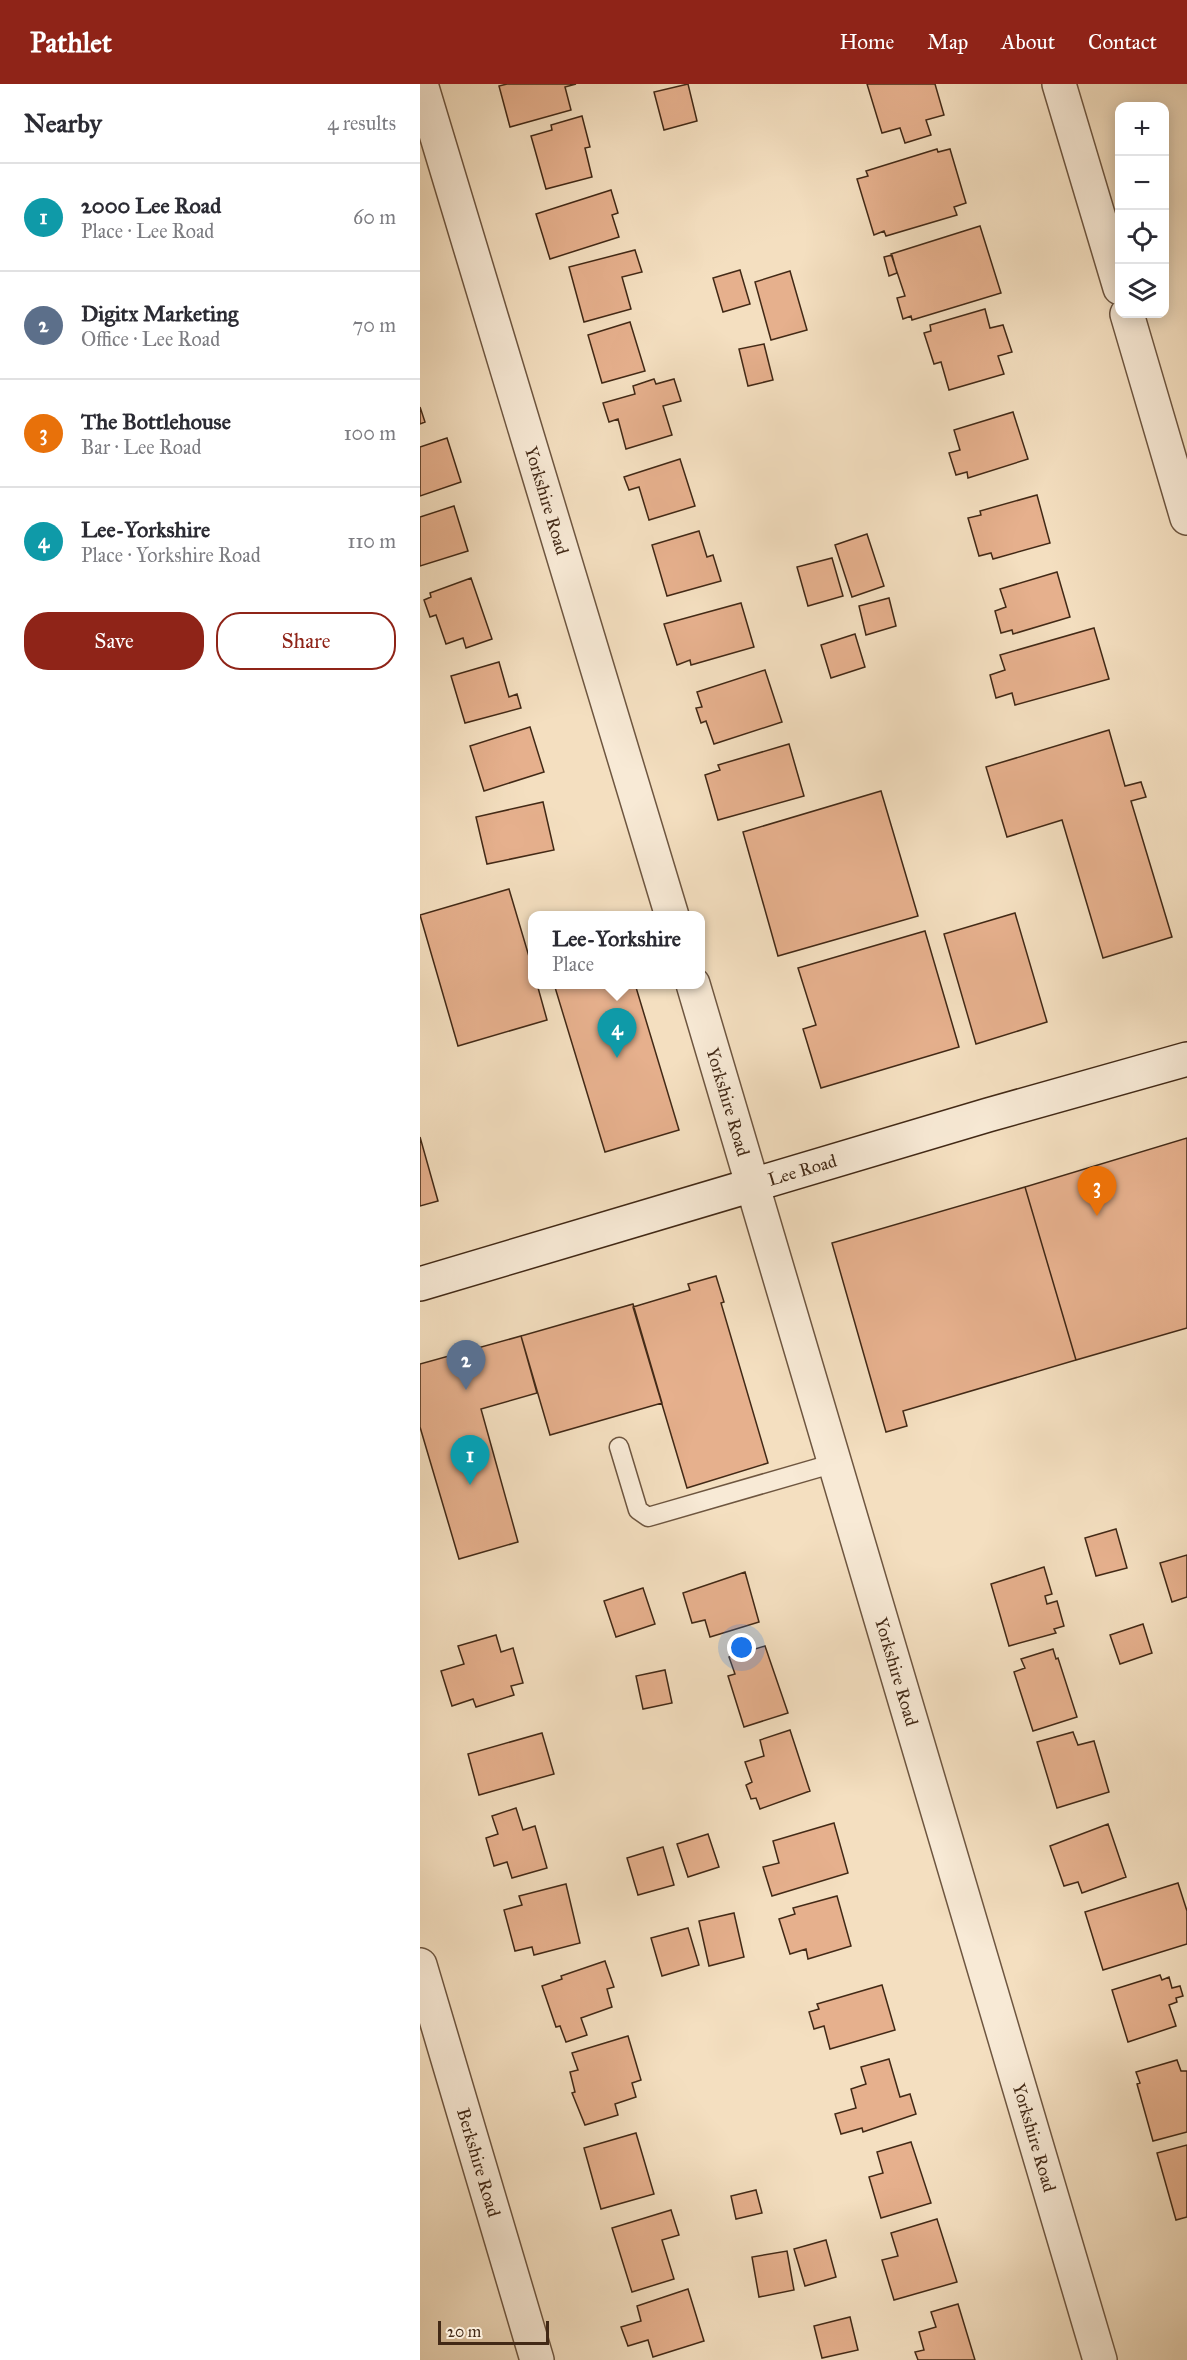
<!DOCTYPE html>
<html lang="en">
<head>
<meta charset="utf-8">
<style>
  body { margin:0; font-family:"IM FELL Great Primer",serif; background:#f2f2f3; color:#2b2b33 }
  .controls { position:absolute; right:18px; top:18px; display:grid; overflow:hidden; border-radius:12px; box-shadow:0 3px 15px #0003 }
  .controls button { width:54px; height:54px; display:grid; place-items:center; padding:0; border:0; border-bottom:2px solid #e1e1e2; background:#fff; color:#2b2b33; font:30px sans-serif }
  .scale { position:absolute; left:18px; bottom:15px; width:111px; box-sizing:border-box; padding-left:6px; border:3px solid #422916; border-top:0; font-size:16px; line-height:21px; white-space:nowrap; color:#422916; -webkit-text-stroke:4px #f8ead6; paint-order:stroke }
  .you { position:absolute; left:322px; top:1564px; width:21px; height:21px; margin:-15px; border:4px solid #fff; border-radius:50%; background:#1a73e8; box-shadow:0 0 0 9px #1a73e833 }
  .badge { display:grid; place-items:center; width:39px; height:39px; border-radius:50%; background:#8f2418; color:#fff; font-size:20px; font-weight:700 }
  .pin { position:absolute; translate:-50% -50px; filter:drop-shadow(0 2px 3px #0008) }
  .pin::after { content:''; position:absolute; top:32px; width:21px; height:18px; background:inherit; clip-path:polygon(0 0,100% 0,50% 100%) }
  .popup { position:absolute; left:108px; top:827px; width:177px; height:78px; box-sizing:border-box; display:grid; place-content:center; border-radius:12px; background:#fff; filter:drop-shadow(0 2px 4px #0005); font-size:20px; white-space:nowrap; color:#7c7c81 }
  .popup b { font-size:22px; color:#2b2b33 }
  .popup::after { content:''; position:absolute; left:50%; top:100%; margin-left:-12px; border:12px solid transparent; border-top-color:#fff }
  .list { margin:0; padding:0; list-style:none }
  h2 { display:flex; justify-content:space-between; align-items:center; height:78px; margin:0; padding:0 24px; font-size:26px }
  h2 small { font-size:20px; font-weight:400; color:#7c7c81 }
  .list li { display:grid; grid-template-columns:39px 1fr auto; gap:18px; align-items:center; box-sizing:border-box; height:108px; padding:0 24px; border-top:2px solid #e1e1e2 }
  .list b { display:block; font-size:22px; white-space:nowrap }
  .list p { margin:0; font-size:20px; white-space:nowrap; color:#7c7c81 }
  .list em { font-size:20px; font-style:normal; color:#7c7c81 }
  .actions { display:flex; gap:12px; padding:18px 24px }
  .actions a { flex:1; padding:14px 0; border:2px solid #8f2418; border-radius:24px; text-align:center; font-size:21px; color:#8f2418 }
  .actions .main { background:#8f2418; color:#fff }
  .icon { flex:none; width:33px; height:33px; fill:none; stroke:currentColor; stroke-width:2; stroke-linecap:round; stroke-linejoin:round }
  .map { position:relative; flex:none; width:767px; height:2276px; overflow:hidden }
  header { display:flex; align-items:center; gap:36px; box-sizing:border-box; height:84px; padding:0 30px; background:#8f2418; color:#fff }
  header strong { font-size:28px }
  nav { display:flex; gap:33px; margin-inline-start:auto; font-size:21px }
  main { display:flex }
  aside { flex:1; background:#fff }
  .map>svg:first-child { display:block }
</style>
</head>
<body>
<header>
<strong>Pathlet</strong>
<nav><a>Home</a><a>Map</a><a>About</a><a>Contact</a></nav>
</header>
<main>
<aside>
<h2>Nearby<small>4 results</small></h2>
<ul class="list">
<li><span class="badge" style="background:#0f9aa8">1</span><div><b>2000 Lee Road</b><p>Place · Lee Road</p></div><em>60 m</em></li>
<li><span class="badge" style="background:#5c6f8a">2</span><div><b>Digitx Marketing</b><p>Office · Lee Road</p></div><em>70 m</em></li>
<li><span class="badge" style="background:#e8710a">3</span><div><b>The Bottlehouse</b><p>Bar · Lee Road</p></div><em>100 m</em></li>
<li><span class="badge" style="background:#0f9aa8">4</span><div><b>Lee-Yorkshire</b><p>Place · Yorkshire Road</p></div><em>110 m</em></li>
</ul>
<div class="actions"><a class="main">Save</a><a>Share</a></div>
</aside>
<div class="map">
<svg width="767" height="2276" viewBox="0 0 767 2276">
  <rect width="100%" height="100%" fill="#f4dfc0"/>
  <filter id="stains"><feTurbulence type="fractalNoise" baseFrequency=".00333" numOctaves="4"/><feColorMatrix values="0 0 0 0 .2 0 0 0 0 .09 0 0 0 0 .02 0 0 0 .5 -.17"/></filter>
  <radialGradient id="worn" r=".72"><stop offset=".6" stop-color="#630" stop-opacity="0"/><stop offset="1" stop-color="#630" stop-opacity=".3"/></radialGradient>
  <path fill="#e6b08d" stroke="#422916" stroke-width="1.5" d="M87,0h69l-11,3 6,23 -61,17 -11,-41z
    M268,0l9,37 -33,9 -10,-38z
    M447,0h68l9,31 -18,5 5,15 -26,8 -5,-15 -18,5z
    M162,32l8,31 -5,1 7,29 -46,12 -15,-53 21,-6 -1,-5z
    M517,65l1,3 12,-3 16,54 -12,4 3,8 -71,21 -2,-5 -10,4 -17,-56 11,-3 -2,-5z
    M191,106l7,23 -6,2 7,22 -69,22 -14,-45z
    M560,142l21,67 -89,27 -1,-4 -8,3 -6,-21 8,-2 -14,-42z
    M215,166l7,22 -20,5 9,32 -47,13 -15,-55z
    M472,171l5,18 -8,3 -5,-19z
    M320,186l10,34 -27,8 -10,-34z
    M370,187l17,59 -36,10 -16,-58z
    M565,225l5,19 13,-3 9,27 -14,4 6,18 -55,16 -8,-28 -7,2 -10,-31 7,-2 -1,-6z
    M210,238l15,49 -43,12 -14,-48z
    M344,260l9,36 -25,6 -9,-37z
    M234,295l2,5 18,-5 7,22 -18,5 9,29 -46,14 -8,-30 -9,3 -6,-19 32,-9 -2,-8z
    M0,323l5,15 -5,2z
    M593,328l15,47 -60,19 -1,-6 -11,3 -7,-22 11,-3 -6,-20z
    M27,354l14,44 -41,14v-49z
    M260,375l15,47 -46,14 -10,-33 -10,3 -5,-13z
    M617,411l13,48 -57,16 -2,-6 -12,3 -11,-38 13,-3 -1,-4z
    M34,422l14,45 -48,15v-49z
    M279,447l8,26 6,-2 8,26 -54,15 -15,-51z
    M447,450l17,52 -32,11 -17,-52z
    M412,474l11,38 -35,10 -11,-39z
    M637,488l13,45 -57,17 -1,-4 -11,3 -6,-22 11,-4 -6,-18z
    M51,494l21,61 -26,9 -3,-10 -17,6 -10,-29 -6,2 -6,-17 7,-3 -1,-4z
    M469,514l7,28 -30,9 -7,-29z
    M321,519l13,44 -63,18 -1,-5 -13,5 -13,-41z
    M674,544l15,51 -94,26 -3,-12 -16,5 -6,-23 15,-5 -5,-15z
    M435,550l10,33 -34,11 -10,-33z
    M79,578l10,35 8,-3 4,14 -56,15 -14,-47z
    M345,586l17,52 -68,22 -8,-23 -5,2 -5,-15 6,-1 -5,-15z
    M110,643l14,45 -60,19 -14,-45z
    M689,646l16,56 16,-4 5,15 -15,4 41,136 -69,21 -41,-138 -55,17 -21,-70z
    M369,660l15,52 -86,24 -13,-45 15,-5 -2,-5z
    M461,707l37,125 -140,40 -35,-124z
    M123,718l11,48 -67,14 -11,-47z
    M89,805l24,81v14h4l10,36 -89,26 -38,-131z
    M595,829l32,109 -71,22 -32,-110z
    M505,847l34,116 -138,41 -18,-59 13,-4 -18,-57z
    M134,900h81l44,146 -74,22z
    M0,1053l18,64 -18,5z
    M767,1054v190l-111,32 -51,-173z
    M605,1103l51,173 -173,51 4,15 -21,6 -54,-189z
    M296,1192l8,26 -3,1 47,160 -81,25 -54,-181 57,-17 -2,-6z
    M213,1220l29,99 -112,32 -29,-99z
    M101,1252l16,57 -56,16 37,133 -59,17 -39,-132v-63z
    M696,1445l11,39 -31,8 -11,-38z
    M767,1471v42l-15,5 -12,-39z
    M624,1483l8,27 -7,2 2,8 10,-3 7,25 -10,3 2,4 -47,13 -18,-62z
    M325,1488l14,50 -49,15 -5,-17 -13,3 -9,-30z
    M223,1504l12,36 -39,13 -12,-36z
    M723,1540l9,29 -32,11 -10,-29z
    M76,1551l5,17 12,-4 10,35 -12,3 3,9 -38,12 -3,-8 -21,7 -11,-35 23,-7 -6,-18z
    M345,1562l23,67 -44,14 -16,-51 7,-2 -6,-17z
    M633,1565l3,10 2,-1 19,59 -44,14 -19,-59 11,-4 -4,-9z
    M245,1586l7,33 -29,6 -7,-33z
    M370,1646l20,61 -50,18 -4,-11 -5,1 -5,-14 6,-3 -7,-20 19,-6 -4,-16z
    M653,1648l5,13 16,-4 15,51 -52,16 -20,-66z
    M122,1649l12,41 -75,21 -11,-41z
    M96,1724l7,22 12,-4 12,42 -35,10 -5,-16 -13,4 -8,-28 12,-4 -6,-18z
    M414,1739l14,50 -76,23 -9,-29 16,-4 -6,-22z
    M688,1740l18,53 -44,16 -4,-11 -14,4 -14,-40z
    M288,1750l11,33 -31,10 -11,-33z
    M243,1763l11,38 -36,10 -11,-37z
    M758,1799l9,28v33l-84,26 -18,-58z
    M146,1800l14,59 -46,12 -2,-8 -17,4 -11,-41 18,-5 -3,-9z
    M417,1812l14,50 -43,13 -2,-10 -16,5 -11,-35 16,-5 -2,-6z
    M314,1829l10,44 -35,9 -10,-45z
    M268,1844l11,37 -37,11 -11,-38z
    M185,1877l9,26 -7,2 5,18 -31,11 6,17 -21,7 -6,-16 -4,1 -14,-41 20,-7 -1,-3z
    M740,1891l2,5 7,-3 3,11 8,-2 3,10 -7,2 1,4 -8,3 7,21 -48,16 -16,-52z
    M462,1901l13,45 -65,19 -6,-23 -10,3 -5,-17 10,-3 -2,-5z
    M208,1952l13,44 -9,3 4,14 -21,7 3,11 -33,10 -13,-32 3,-1 -5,-20 8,-2 -6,-17z
    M469,1975l11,38 10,-3 6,20 -53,18 -1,-4 -21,6 -6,-20 21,-6 -5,-19 15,-5 -5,-17z
    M757,1976l4,11h6v61l-34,9 -16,-57 3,-1 -4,-11z
    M216,2049l18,61 -53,15 -17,-61z
    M491,2058l20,61 -50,15 -12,-41 14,-4 -6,-21z
    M767,2061v72l-11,3 -19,-67z
    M336,2106l6,23 -26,6 -5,-23z
    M251,2126l8,25 -17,5 12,39 -42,13 -20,-64z
    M517,2135l20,63 -63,18 -12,-40 16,-4 -7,-23z
    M406,2156l10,37 -31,9 -11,-37z
    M367,2167l7,39 -35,7 -7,-40z
    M268,2205l16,52 -51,16 -5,-17 -20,6 -7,-19 20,-6 -4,-15z
    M538,2220l17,56h-57l-3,-8 9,-2 -5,-18 17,-5 -5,-15z
    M430,2233l8,33 -36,8 -8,-32z"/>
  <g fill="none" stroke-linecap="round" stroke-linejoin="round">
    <defs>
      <path id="lane" d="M199,1363l19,63 10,7 187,-54"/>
      <g id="street">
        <path id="s1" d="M1,0l251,832"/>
        <path d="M639,0l61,204"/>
        <path d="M707,230l60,204"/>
        <path id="s2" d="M273,900l407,1376"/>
        <path id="s3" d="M0,1881l117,395"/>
      </g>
      <g id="secondary">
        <path id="s4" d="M0,1200l568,-169 199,-56"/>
      </g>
    </defs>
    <use href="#lane" stroke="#6e5640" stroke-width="21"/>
    <use href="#street" stroke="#6e5640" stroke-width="36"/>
    <use href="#secondary" stroke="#422916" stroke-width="36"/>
    <use href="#lane" stroke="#f8ead6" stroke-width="18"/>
    <use href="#street" stroke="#f8ead6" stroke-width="33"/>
    <use href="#secondary" stroke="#f8ead6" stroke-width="33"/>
  </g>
  <g text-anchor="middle" stroke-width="5" stroke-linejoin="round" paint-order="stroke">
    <g font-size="18" fill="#422916" stroke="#f8ead6">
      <text dy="6" stroke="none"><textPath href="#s1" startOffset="435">Yorkshire Road</textPath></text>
      <text dy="6" stroke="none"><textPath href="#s2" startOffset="123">Yorkshire Road</textPath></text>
      <text dy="6" stroke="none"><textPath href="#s4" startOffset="399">Lee Road</textPath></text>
      <text dy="6" stroke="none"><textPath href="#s2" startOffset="717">Yorkshire Road</textPath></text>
      <text dy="6" stroke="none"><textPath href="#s2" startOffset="1203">Yorkshire Road</textPath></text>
      <text dy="6" stroke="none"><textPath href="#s3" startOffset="206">Berkshire Road</textPath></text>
    </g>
  </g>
  <rect width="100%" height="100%" filter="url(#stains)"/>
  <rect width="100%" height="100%" fill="url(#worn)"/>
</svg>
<div class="controls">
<button>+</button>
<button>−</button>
<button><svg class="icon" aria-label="locate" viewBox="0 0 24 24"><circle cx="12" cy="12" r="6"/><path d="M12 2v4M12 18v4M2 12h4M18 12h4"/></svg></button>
<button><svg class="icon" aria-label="layers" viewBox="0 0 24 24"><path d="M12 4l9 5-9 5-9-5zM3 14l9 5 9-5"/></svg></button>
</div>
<div class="scale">20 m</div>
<div class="you"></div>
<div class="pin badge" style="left:50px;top:1401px;background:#0f9aa8">1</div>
<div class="pin badge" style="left:46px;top:1306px;background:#5c6f8a">2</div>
<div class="pin badge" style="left:677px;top:1132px;background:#e8710a">3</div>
<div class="pin badge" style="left:197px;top:974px;background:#0f9aa8">4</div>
<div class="popup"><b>Lee-Yorkshire</b>Place</div>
</div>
</main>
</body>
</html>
